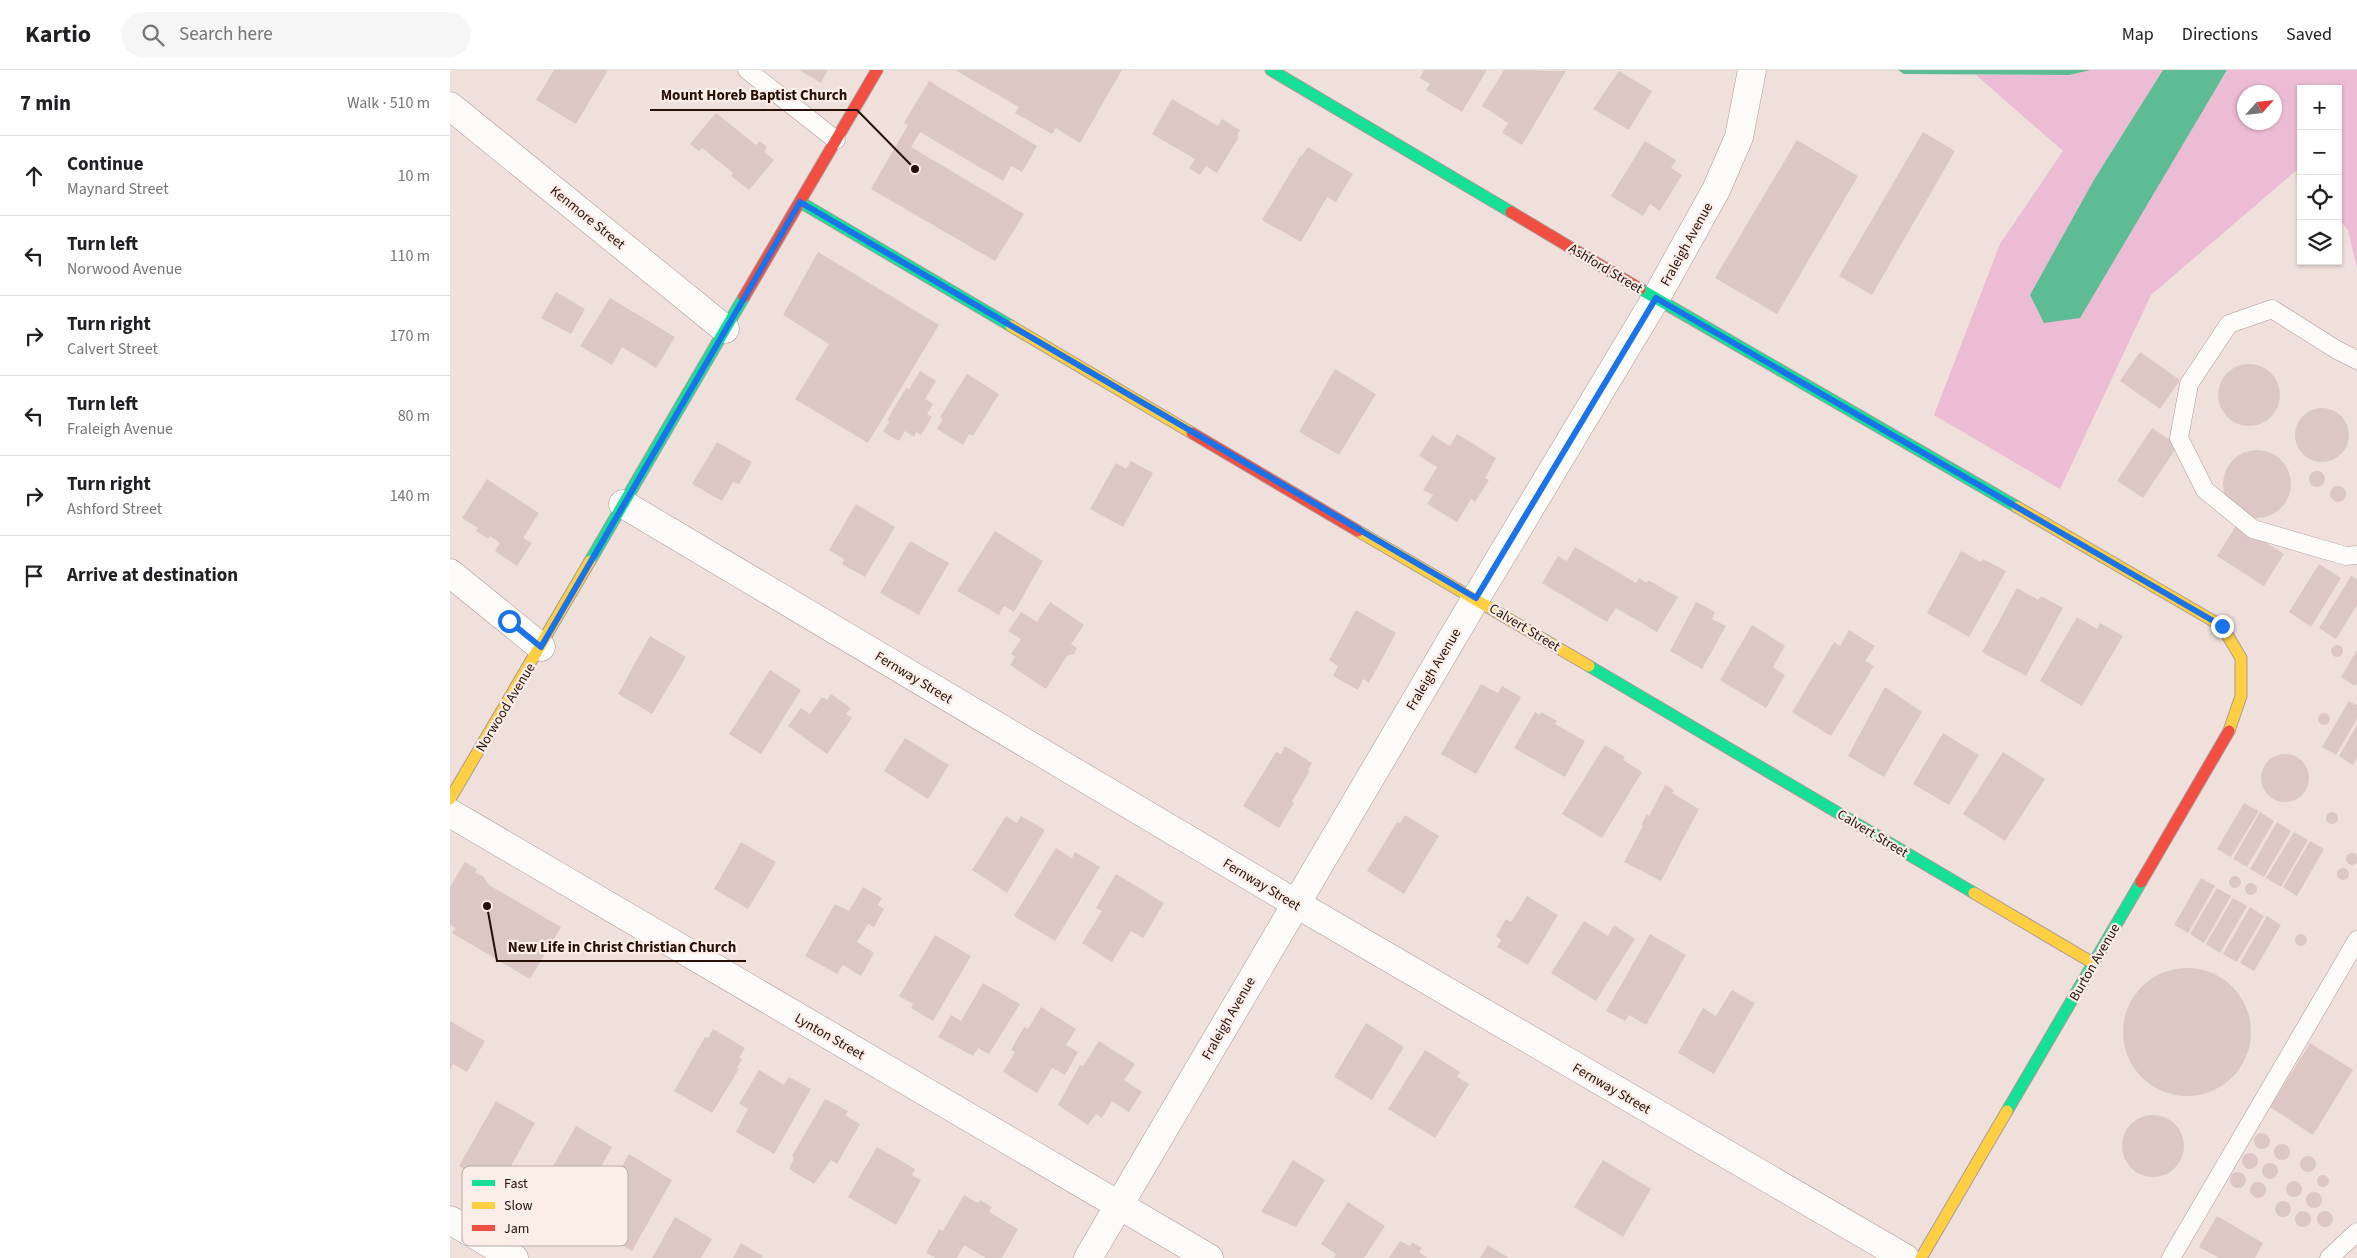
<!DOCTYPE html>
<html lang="en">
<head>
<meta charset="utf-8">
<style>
  body { margin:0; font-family:"Source Sans 3",sans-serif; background:#f6f6f6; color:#202124 }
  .controls { position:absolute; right:15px; top:15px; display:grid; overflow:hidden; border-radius:0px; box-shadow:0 1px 4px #0004 }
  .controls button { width:45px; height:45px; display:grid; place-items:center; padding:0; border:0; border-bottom:1px solid #e0e0e0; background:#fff; color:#202124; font:25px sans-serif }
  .compass { position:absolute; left:1787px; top:15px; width:45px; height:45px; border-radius:50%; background:#fff; box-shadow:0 1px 4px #0004; rotate:63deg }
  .stop { position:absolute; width:15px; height:15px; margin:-11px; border:4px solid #1a73e8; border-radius:50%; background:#fff }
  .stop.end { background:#1a73e8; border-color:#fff; box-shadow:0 1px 5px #0008 }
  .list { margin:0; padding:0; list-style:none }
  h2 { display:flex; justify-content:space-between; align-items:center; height:65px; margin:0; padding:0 20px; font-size:21px }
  h2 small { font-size:16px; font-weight:400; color:#757577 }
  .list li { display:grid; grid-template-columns:32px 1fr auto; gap:15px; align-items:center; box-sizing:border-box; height:80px; padding:0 20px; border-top:1px solid #e0e0e0 }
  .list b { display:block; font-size:19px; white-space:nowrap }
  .list p { margin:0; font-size:16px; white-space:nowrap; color:#757577 }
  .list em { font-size:16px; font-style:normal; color:#757577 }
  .icon { flex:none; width:28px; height:28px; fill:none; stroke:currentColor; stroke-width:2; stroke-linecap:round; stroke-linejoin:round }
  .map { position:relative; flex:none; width:1907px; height:1188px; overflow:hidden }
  header { display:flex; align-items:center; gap:30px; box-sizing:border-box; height:70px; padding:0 25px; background:#fff; border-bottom:1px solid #e0e0e0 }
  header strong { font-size:24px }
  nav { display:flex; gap:28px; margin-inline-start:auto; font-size:18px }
  .search { width:350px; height:45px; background:#f6f6f6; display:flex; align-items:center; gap:12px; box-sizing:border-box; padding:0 18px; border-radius:28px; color:#757577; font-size:19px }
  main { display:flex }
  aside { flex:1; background:#fff }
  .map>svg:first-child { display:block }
</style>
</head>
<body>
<header>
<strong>Kartio</strong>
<div class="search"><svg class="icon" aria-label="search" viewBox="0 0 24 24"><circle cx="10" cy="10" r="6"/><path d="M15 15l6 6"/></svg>Search here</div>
<nav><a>Map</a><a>Directions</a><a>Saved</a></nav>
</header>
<main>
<aside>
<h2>7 min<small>Walk · 510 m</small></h2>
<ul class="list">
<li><svg class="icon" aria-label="ahead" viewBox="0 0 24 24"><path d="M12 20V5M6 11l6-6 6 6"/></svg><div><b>Continue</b><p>Maynard Street</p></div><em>10 m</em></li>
<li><svg class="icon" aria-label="left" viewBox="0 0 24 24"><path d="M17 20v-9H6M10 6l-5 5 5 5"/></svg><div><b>Turn left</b><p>Norwood Avenue</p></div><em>110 m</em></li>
<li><svg class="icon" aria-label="right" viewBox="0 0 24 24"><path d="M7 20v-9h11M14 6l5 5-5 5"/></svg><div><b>Turn right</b><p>Calvert Street</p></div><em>170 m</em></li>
<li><svg class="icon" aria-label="left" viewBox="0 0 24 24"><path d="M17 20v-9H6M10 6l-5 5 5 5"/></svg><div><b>Turn left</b><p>Fraleigh Avenue</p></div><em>80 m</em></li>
<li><svg class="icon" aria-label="right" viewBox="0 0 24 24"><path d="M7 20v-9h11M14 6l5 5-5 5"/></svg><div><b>Turn right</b><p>Ashford Street</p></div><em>140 m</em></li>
<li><svg class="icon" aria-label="arrive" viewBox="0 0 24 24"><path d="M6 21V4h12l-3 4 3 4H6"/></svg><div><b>Arrive at destination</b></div></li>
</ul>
</aside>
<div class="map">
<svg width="1907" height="1188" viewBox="0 0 1907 1188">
  <rect width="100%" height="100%" fill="#f0e0db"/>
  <path fill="#ecbbd4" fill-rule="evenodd" d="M1641,0h72l-68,108 123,-92 9,-16h130v198l-9,-38 -10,-12v-129h-37v84l-3,-4 -147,126 -91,194 -126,-74 66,-171 63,-93 -87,-76h93zM1794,22h30v30h-30z"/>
  <path fill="#5ebc94" d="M1448,0h193l-22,5 -165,-1z
    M1713,0h64l-147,248 -36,5 -14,-28 65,-117z"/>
  <path fill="#dcc7c5" d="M104,0h54l-32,54 -40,-24z
    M349,0h29l-7,13z
    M505,0h167l-42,73 -24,-15 -4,6 -37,-21 4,-6z
    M974,0h63l-25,42 -36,-22 4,-6 -10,-6z
    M1054,0l62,1 -44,74 -20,-12 6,-10 -26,-17z
    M1169,1l33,20 -23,39 -36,-21z
    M479,11l108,65 -15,26 -11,-6 -8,15 -83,-49 -9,15 113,67 -29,47 -124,-72 37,-64 -4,-2z
    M722,29l46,27 4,-7 18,11 -3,6 2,1 -22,36 -11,-7 -6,9 -11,-7 6,-9 -43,-25z
    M266,43l40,32 4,-4 7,6 -3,5 10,8 -25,30 -18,-14 2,-3 -31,-25 -3,3 -9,-7z
    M1473,62l32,19 -83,144 -33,-19z
    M1347,70l61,36 -81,138 -62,-36z
    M1195,71l31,19 -5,8 11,7 -22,36 -10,-7 -7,12 -32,-20z
    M858,77l45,27 -17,28 -9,-5 -26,45 -39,-22 39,-65 1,1z
    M368,182l121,73 -71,118 -73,-44 34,-55 -46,-29z
    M106,222l29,17 -14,25 -30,-16z
    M160,228l65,39 -19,31 -34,-21 -10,18 -32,-19z
    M1690,282l40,28 -20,29 -40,-28z
    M1768 325a31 31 0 1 1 62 0a31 31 0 1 1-62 0Z
    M885,299l41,25 -37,61 -40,-23z
    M470,301l16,10 -11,18 8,5 -6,10 5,3 -11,18 -5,-3 -2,5 -9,-6 -6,10 -16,-9 6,-10 -2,-2 19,-32 3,1z
    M517,304l32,20 -26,42 -4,-2 -6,11 -26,-16 6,-10 -3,-2z
    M1845 365a27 27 0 1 1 54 0a27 27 0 1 1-54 0Z
    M1702,358l26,17 -35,53 -26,-17z
    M1007,364l39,24 -11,20 4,2 -14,22 -4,-3 -14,23 -30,-18 6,-9 -10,-5 14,-23 -18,-11 13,-21 18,11z
    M267,372l35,20 -13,22 -6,-2 -11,19 -30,-17z
    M1773 414a34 34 0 1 1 68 0a34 34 0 1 1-68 0Z
    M681,391l22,12 -30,54 -33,-18 26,-46 10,6z
    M1859 409a8 8 0 1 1 16 0a8 8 0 1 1-16 0Z
    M37,409l52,34 -16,25 9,5 -15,23 -22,-15 5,-8 -10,-7 -2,3 -12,-8 2,-3 -16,-10z
    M1880 424a8 8 0 1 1 16 0a8 8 0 1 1-16 0Z
    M406,434l39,23 -30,50 -23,-13 2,-5 -15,-9z
    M1787,454l47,30 -20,32 -47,-30z
    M545,461l48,30 -29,51 -10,-6 -5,9 -42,-24z
    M460,471l39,22 -30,52 -39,-22z
    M1125,477l61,36 3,-5 8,5 1,-3 30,17 -21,35 -41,-24 -9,14 -65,-39 16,-27 9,5z
    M1511,481l20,11 2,-3 23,12 -37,66 -42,-24z
    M1869,494l22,14 -30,49 -22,-15z
    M1901,506l6,3v26l-21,34 -17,-11z
    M1567,518l21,12 3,-4 22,12 -37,68 -44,-24z
    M600,532l34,23 -13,19 6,4 -3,6 -7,2 -21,33 -36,-24 5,-8 -4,-3 10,-15 -13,-8 13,-19 16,10z
    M1246,532l19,10 -3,7 14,7 -24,43 -32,-18z
    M906,540l40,23 -27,50 -6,-4 -5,11 -25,-14 5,-10 -9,-6z
    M1627,547l20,12 3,-6 23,13 -41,70 -42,-25z
    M1302,555l33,21 -12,21 12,8 -19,33 -46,-28z
    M1399,560l26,16 -10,15 9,5 -43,70 -39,-24 42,-70 6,4z
    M200,566l36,21 -34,57 -34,-20z
    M1881 581a6 6 0 1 1 12 0a6 6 0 1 1-12 0Z
    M1907,580v33l-2,3 -14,-9z
    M320,600l31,20 -40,64 -32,-20z
    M1031,614l17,9 4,-7 19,11 -45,77 -35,-20z
    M1435,617l37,25 -38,65 -36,-21z
    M381,624l20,14 -5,6 6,4 -25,36 -39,-28 13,-18 9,6 12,-17 5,3z
    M1899,631l8,4v14l-21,36 -14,-8z
    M1085,642l5,3 1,-3 16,9 -2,3 30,17 -20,36 -51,-29z
    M1868 649a6 6 0 1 1 12 0a6 6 0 1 1-12 0Z
    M1907,655v32l-4,8 -14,-9z
    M1493,663l36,22 -30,50 -36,-21z
    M455,668l44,27 -21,34 -44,-28z
    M1155,675l20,12 -2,3 19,12 -40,66 -40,-24z
    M835,676l27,17 -4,7 2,1 -18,30 2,2 -15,25 -36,-22 33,-54 5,2z
    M1553,682l42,27 -40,62 -42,-27z
    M1811 708a24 24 0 1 1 48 0a24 24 0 1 1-48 0Z
    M1215,715l9,5 -2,3 27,16 -38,72 -37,-19 19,-36 -2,-1 6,-11 2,2z
    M1794,733l15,8 -28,46 -14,-8z
    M1876 748a6 6 0 1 1 12 0a6 6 0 1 1-12 0Z
    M1810,742l14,9 -27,46 -14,-8z
    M955,745l34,21 -35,58 -37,-23 30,-49 3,1z
    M556,746l11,7 4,-7 24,14 -38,63 -35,-23z
    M1827,752l14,9 -27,46 -14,-8z
    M1844,762l14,8 -27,47 -15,-9z
    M1860,771l14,8 -27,47 -14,-9z
    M291,772l35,20 -28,47 -34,-20z
    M606,778l16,10 3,-6 25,15 -45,74 -41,-25z
    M1896 789a6 6 0 1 1 12 0a6 6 0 1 1-12 0Z
    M15,792l12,7 -2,4 8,3 6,9 72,42 -31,52 -78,-46 4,-5 -6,-3v-38z
    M1887 804a6 6 0 1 1 12 0a6 6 0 1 1-12 0Z
    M666,804l48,29 -21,35 -12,-7 -19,31 -30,-19 20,-32 -6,-3z
    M1779 812a6 6 0 1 1 12 0a6 6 0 1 1-12 0Z
    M1751,808l14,8 -27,47 -14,-8z
    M1795 819a6 6 0 1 1 12 0a6 6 0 1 1-12 0Z
    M413,817l19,11 -4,7 6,4 -10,18 -6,-3 -11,18 17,11 -13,23 -18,-11 -6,9 -32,-18 30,-52 14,7z
    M1767,818l14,8 -27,47 -14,-9z
    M1077,826l31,19 -30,50 -31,-18 4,-7 -5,-4 10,-17 5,3z
    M1783,828l14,8 -27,47 -14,-9z
    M1800,837l14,9 -27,46 -14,-8z
    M1817,846l14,9 -27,46 -14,-8z
    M1134,851l24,15 6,-11 21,14 -39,62 -45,-28z
    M1200,864l36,21 -40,70 -17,-10 -4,6 -19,-10z
    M1845 870a6 6 0 1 1 12 0a6 6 0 1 1-12 0Z
    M485,865l36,21 -38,65 -22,-13 2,-4 -14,-8z
    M1673 962a64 64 0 1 1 128 0a64 64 0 1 1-128 0Z
    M533,913l37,21 -31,50 -11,-6 -5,8 -35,-19 13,-22 10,6z
    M1282,920l23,13 -41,71 -36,-21 25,-45 13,8z
    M591,937l35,22 -10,16 12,7 -13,23 -13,-7 -15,25 -34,-21 12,-20 -4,-2 13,-23 4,2z
    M0,951l35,20 -18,31 -14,-8 -3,6z
    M916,953l38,24 -32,53 -38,-23z
    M263,959l32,19 -6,10 3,1 -5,9 2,1 -27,44 -38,-22 31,-54 3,1z
    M649,971l36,23 -11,16 18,12 -13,20 -17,-11 -10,17 -6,-4 -8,11 -30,-20 22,-40 3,1z
    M1860,973l43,27 -40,65 -43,-28z
    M975,980l35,22 -3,5 12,7 -34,54 -47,-29z
    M309,1000l25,15 5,-8 22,12 -37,65 -38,-22 12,-23 -9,-5z
    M375,1029l23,12 -3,4 15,9 -23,40 -6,-4 -17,24 -25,-15 5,-11 -2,-2z
    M46,1031l39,22 -37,66 -39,-23z
    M1672 1076a31 31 0 1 1 62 0a31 31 0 1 1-62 0Z
    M126,1056l36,21 -38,68 -23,-13 3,-5 -14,-8z
    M1804 1071a8 8 0 1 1 16 0a8 8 0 1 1-16 0Z
    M1824 1082a8 8 0 1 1 16 0a8 8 0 1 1-16 0Z
    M427,1077l38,22 -3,6 9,5 -25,45 -48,-28z
    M1792 1091a8 8 0 1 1 16 0a8 8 0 1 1-16 0Z
    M179,1084l43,26 -40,71 -44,-25z
    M1850 1094a8 8 0 1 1 16 0a8 8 0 1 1-16 0Z
    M843,1090l32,20 -29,47 -35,-15z
    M1153,1090l48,29 -28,48 -49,-30z
    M1812 1101a8 8 0 1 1 16 0a8 8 0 1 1-16 0Z
    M1780 1110a8 8 0 1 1 16 0a8 8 0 1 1-16 0Z
    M1867 1111a6 6 0 1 1 12 0a6 6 0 1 1-12 0Z
    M1836 1119a8 8 0 1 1 16 0a8 8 0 1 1-16 0Z
    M1800 1120a8 8 0 1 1 16 0a8 8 0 1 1-16 0Z
    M1856 1130a8 8 0 1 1 16 0a8 8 0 1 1-16 0Z
    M514,1125l14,8 2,-3 12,7 -3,5 29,17 -16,29h-16l-22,-13 -7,13h-21l-10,-5 13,-24 4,2z
    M1825 1139a8 8 0 1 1 16 0a8 8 0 1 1-16 0Z
    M898,1132l37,24 -21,32h-30l2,-4 -15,-10z
    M1845 1149a8 8 0 1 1 16 0a8 8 0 1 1-16 0Z
    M1867 1149a8 8 0 1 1 16 0a8 8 0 1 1-16 0Z
    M1767,1146l46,27 -8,15h-36l-20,-11z
    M225,1147l37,22 -11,19h-49z
    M950,1171l10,5 2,-4 10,6 -3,4 9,6h-39z
    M291,1173l22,13 -1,2h-29z
    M1038,1175l21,13h-29z"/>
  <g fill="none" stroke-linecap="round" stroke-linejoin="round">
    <defs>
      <path id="lane" d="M297,0l89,70
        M1907,290l-20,-10 -65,-41 -43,15 -40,60 -10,54 26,52 48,39 93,27 11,-1
        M1721,1188l186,-318
        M1879,1188l28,-26"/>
      <path id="street" d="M0,36l275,223
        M173,434l672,399 610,355
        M0,503l91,74
        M0,743l759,445
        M0,1150l64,38
        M638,1188l388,-660 180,-300 60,-108 23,-53 13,-67"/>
      <path id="fast" d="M821,0l240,142
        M350,132l211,124
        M1190,219l377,218
        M140,491l154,-264
        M1139,596l385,227
        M1557,1041l134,-229"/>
      <path id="slow" d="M561,256l181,107
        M1567,437l205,119 19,32v38l-12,35
        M908,461l231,135
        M0,729l140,-238
        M1524,823l119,70
        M1471,1188l86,-147"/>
      <path id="jam" d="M1061,142l129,77
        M294,227l133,-227
        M742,363l166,98
        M1691,812l88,-151"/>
    </defs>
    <use href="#lane" stroke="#ac9a94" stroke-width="19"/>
    <use href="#street" stroke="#ac9a94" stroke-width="29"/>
    <use href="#fast" stroke="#ac9a94" stroke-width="13"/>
    <use href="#slow" stroke="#ac9a94" stroke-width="13"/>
    <use href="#jam" stroke="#ac9a94" stroke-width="13"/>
    <use href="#lane" stroke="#fdfafa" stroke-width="18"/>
    <use href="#street" stroke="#fdfafa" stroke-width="28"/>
    <use href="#fast" stroke="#16e098" stroke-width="11"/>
    <use href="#slow" stroke="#ffcf43" stroke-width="11"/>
    <use href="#jam" stroke="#f24e42" stroke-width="11"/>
  </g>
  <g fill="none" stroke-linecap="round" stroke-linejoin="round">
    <path stroke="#1a73e8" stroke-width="6" d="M59,551l32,26 259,-445 676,396 180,-300 566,328"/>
  </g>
  <g text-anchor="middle" stroke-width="4.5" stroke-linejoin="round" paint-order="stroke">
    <g font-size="14" fill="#281007" stroke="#fbede8">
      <text transform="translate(138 147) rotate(39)" y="5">Kenmore Street</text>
      <text transform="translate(1236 174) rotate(-61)" y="5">Fraleigh Avenue</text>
      <text transform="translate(1156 198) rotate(31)" y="5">Ashford Street</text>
      <text transform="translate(1075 557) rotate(31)" y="5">Calvert Street</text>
      <text transform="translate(983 599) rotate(-59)" y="5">Fraleigh Avenue</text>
      <text transform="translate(464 607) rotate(31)" y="5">Fernway Street</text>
      <text transform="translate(55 637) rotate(-59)" y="5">Norwood Avenue</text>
      <text transform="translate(1423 763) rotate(31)" y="5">Calvert Street</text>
      <text transform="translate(812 814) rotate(31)" y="5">Fernway Street</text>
      <text transform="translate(1644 892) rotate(-60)" y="5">Burton Avenue</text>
      <text transform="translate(778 948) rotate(-60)" y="5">Fraleigh Avenue</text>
      <text transform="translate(380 966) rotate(30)" y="5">Lynton Street</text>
      <text transform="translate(1162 1018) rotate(30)" y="5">Fernway Street</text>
    </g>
  </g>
  <rect x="12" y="1096" width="166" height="80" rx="8" fill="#fbede8" stroke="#bcaba4" stroke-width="1"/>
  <rect x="22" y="1110" width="23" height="6" fill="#16e098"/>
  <rect x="22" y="1132" width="23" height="7" fill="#ffcf43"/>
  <rect x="22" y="1155" width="23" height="6" fill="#f24e42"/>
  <g font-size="14" fill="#281007">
    <text x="54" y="1118">Fast</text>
    <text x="54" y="1140">Slow</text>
    <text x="54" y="1163">Jam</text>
  </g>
  <path fill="none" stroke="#281007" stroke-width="2" d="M465 99L407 40H200M37 836L47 891H296"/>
  <g fill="#281007" stroke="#fbede8" stroke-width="2">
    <circle cx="465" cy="99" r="5"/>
    <circle cx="37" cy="836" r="5"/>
  </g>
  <g font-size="15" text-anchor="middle" font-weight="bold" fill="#281007" stroke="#fbede8" stroke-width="4.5" stroke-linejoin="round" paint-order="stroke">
    <text x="304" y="30">Mount Horeb Baptist Church</text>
    <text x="172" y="882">New Life in Christ Christian Church</text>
  </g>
</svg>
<div class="controls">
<button>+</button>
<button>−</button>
<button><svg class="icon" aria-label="locate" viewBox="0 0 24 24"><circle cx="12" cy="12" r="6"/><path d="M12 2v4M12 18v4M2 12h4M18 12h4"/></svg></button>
<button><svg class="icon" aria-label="layers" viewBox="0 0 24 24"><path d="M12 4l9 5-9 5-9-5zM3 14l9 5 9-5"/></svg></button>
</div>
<svg class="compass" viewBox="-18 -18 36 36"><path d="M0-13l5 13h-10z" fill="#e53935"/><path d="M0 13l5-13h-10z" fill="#757577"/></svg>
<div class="stop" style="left:59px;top:551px"></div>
<div class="stop end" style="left:1772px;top:556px"></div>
</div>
</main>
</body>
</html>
